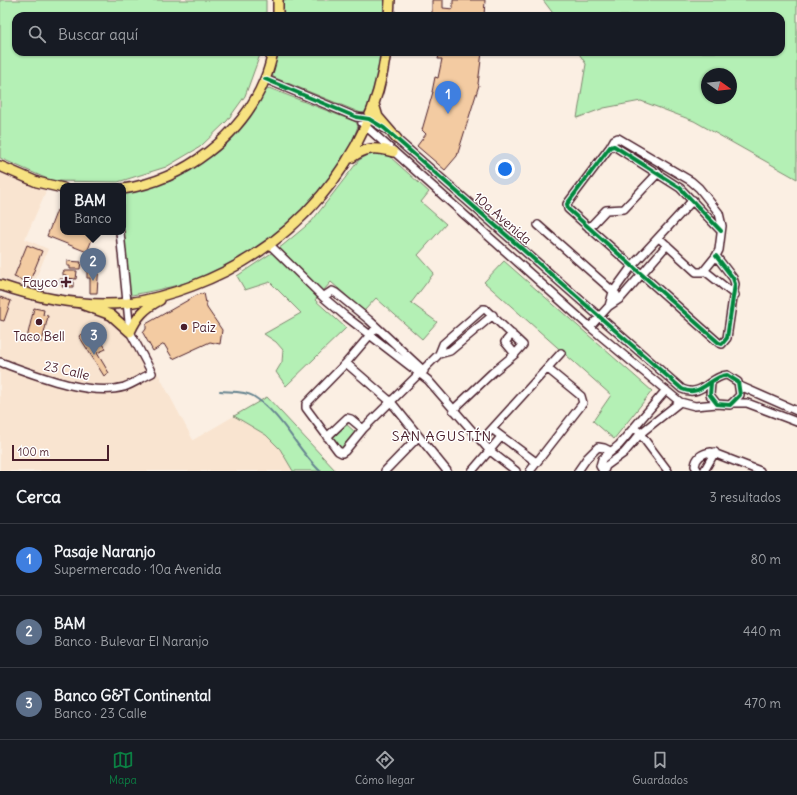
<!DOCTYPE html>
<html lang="es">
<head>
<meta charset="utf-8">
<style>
  body { margin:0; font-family:Delius,sans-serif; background:#20242c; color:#f1f3f6 }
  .compass { position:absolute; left:701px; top:68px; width:36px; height:36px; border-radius:50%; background:#171b24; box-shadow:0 1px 3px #0004; rotate:105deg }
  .scale { position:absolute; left:12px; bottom:10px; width:97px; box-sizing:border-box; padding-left:4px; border:2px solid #4a1f2b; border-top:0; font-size:11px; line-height:14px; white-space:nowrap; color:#4a1f2b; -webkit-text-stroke:3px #fff; paint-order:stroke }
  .you { position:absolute; left:505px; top:169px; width:14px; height:14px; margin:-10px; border:3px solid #fff; border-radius:50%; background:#1a73e8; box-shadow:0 0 0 6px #1a73e833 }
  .badge { display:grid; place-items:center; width:26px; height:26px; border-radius:50%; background:#0b8043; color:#fff; font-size:13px; font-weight:700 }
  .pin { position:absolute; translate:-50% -33px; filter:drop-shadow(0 1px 2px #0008) }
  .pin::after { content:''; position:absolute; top:21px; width:14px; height:12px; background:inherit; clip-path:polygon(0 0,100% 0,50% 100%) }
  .popup { position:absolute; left:60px; top:183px; width:66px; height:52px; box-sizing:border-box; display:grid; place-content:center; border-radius:8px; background:#171b24; filter:drop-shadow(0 1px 3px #0005); font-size:13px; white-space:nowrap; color:#9ea1a6 }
  .popup b { font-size:15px; color:#f1f3f6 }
  .popup::after { content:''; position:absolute; left:50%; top:100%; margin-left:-8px; border:8px solid transparent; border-top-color:#171b24 }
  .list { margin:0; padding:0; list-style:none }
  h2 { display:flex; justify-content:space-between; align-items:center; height:52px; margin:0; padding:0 16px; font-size:17px }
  h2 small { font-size:13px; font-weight:400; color:#9ea1a6 }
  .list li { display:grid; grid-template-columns:26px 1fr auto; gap:12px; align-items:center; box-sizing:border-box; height:72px; padding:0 16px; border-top:1px solid #363941 }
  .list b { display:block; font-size:15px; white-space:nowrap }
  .list p { margin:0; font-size:13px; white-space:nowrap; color:#9ea1a6 }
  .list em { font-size:13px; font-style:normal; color:#9ea1a6 }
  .icon { flex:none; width:22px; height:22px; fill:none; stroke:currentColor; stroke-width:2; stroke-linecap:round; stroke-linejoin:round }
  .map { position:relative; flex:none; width:797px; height:471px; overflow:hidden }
  .search { position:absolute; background:#171b24; box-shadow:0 1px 3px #0004; left:12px; right:12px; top:12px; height:44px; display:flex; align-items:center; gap:10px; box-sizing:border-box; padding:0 14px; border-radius:12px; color:#9ea1a6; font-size:15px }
  .sheet { height:268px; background:#171b24 }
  nav { display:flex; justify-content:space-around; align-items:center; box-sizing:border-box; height:56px; border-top:1px solid #363941; background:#171b24; font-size:11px; color:#9ea1a6 }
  nav a { display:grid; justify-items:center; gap:2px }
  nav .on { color:#0b8043 }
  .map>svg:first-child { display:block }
</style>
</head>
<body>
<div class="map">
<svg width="797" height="471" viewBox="0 0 797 471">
  <rect width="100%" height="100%" fill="#fbefe3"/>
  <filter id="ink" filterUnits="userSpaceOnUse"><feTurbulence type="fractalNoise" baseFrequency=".025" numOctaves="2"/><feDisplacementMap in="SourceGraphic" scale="8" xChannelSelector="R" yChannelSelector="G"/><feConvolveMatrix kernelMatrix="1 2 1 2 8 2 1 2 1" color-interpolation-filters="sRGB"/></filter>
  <g filter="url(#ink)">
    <path fill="#f9e4d0" d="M0,171l46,20 -21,48 23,10 -16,39 -32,-10z
      M0,294l60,13h46l66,-5 -15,5 -21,25 57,108 41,-24 32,19 14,14 13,22h-293z"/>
    <path fill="#b4f0b5" stroke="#7f8870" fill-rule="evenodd" d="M0,0h266v16h-250v36h245l-16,44 -18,25 -27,26 -34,20 -48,15 -66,-1 -52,-23z
      M283,0h101l-1,16h-99z
      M543,0h254v179l-103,-58 -53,-20 -37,7 -27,10 9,-54 -8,-12h203v-36h-226zM707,74h24v24h-24z
      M278,52h103l-1,13 -12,42 -3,5 -4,1 -88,-36 -1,-6z
      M269,88l87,34 2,4c-18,53 -60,93 -104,124 -13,9 -28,19 -43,25 -25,9 -53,15 -79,20l-3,-1 -6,-62v-38l48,-13 19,-10 25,-18 21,-20 25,-38z
      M380,153l9,3 40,36 -8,10 25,22 -28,31 16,18 -23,30 26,19 -15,17 -46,-41 -12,13 -33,-29 -16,18 31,28 -60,58 -10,-14 6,-10 1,-12 -7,-8 -12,-8 37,-21 -31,-31 -25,8 -8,-14 45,-30 30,-25 47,-61 11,-6z
      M504,261l148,130 -38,48 -21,-18 18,-26 -127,-113z
      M267,397l69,74h-43l-13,-22 -14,-14 -32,-19z
      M345,423l10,9 -15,17 -10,-9z"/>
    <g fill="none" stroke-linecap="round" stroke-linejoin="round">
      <path stroke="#668490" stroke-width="2" d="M220,391c9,1 25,0 33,5 29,18 43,52 67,75"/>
    </g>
    <path fill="#f3cba2" stroke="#4a1f2b" d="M432,0h11v8l10,1v-9h32l-1,16 -52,-1z
      M440,52h42l-4,32 1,1 -22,71 -12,14 -28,-24 9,-12 -4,-4 11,-38h-1l3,-15 3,1 4,-19h-4z
      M57,210l6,2v20h32l-8,20 -40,-16z
      M27,245l15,6 -13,32 -15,-6z
      M67,261l14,1 -1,7h-10v-3h-3z
      M87,264h12l-2,29h-7v-15h-3z
      M63,271h14l-1,8 -10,-1v-3h-3z
      M60,279l13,1v7h-11l1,-3h-3z
      M204,293l3,15 15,22 -2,14 -10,-2 -37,17 -9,-15 -11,7 -10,-18 3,-4v-5l51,-29z
      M0,297l11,4 -7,20 -4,-1z
      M34,308l10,2 -1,5 5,1 -6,26 -15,-4z
      M86,332l12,3 8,14 -9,4 12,20 -5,3 -25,-40z"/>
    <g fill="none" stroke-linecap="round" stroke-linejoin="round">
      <defs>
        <path id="minor" d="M265,79l91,38 13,2 16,10
          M362,123l228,204 90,75 15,4 22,-2
          M393,136l289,253c20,9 28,-13 45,-14l11,7 2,13 -10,10 -13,-1 -7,-9 1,-12
          M610,147l4,-7 4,-2 73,43 8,7 20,25 3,13 -3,24 -3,6 -13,16h-7l-37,-34
          M538,225l78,69
          M589,228l17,-18 18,-1 34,-36
          M270,245l53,52 21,18 84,65 61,70 27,21
          M716,256l17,22 2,6 -8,54 -5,6 -3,-1 -151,-134 -1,-5 43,-57 4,-1 66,42 41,43
          M705,271l30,24
          M323,297l9,-6 4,2 33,27 55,51
          M609,306l4,-14 19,-26 61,-66
          M590,327l19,-21 12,-8 46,-53
          M376,328l-30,35 -40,41v4l32,43 4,2 3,-2 18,-22 76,-75 4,-10 40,-35h2l38,36 -8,9 -23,19 -39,37
          M512,334l-7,8 10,12
          M439,354l11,-3 43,-36
          M0,362c33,12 89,35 124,25 9,-3 19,-10 28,-14l-22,-41 -10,-100
          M346,363l45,39 56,69
          M740,386l57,25
          M734,403h13l50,19
          M493,430l43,32
          M638,431l30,40
          M327,437l20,-19 4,1 12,10
          M481,441l80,-88
          M385,471l33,-34
          M472,471l29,-34
          M530,471l53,-68 -2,-7 -33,-27
          M578,471l9,-13 11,-11 6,1 6,3
          M603,471l-3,-5 2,-7 17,-14 47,-55
          M604,471l2,-5 18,-13 17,-20 39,-31
          M698,471l-3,-5c1,-9 8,-13 16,-14l49,19
          M704,471l11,-19"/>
        <path id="major" d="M278,0v16
          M389,16l1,-16
          M374,104l4,13 19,22
          M351,158c14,-11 25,-11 42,-6
          M0,166l37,16 26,6
          M123,189c61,-9 119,-53 142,-110 4,-9 6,-18 8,-27
          M0,285c41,14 84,22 128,18 21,-3 43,-9 64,-17 100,-37 180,-126 194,-234
          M84,305l27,10 19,17c7,-16 15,-24 30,-32"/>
      </defs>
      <use href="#minor" stroke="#4a1f2b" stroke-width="10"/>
      <use href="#major" stroke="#4a1f2b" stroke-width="12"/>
      <use href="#minor" stroke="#fff" stroke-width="7"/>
      <use href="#major" stroke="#f7e281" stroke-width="9"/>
      <defs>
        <path id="cycleway" d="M265,79l91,38 13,2 15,9 298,261c20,9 28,-13 45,-14l11,7 2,13 -10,10 -13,-1 -7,-9 1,-12
          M716,256l17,22 2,6 -8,54 -5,6 -3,-1 -151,-134 -1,-5 43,-57 4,-1 66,42 41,43"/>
      </defs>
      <use href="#cycleway" stroke="#fff" stroke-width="6"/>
      <use href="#cycleway" stroke="#00873e" stroke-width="4"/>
    </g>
  </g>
  <g fill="#4a1f2b" stroke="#fff" stroke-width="1.5">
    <path d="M64 276h4v4h4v4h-4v4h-4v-4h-4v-4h4z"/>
    <circle cx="39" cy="322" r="4"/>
    <circle cx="184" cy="327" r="4"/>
  </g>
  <g text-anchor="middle" stroke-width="3" stroke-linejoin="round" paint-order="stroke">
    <g font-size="13" fill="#4a1f2b" stroke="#fff">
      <text transform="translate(503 218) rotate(41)" y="5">10a Avenida</text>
      <text transform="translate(67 370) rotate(13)" y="5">23 Calle</text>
    </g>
    <g font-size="13" fill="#4a1f2b" stroke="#fff" text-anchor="end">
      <text x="58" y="287">Fayco</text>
      <text x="192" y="332" text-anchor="start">Paiz</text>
      <text x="39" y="341" text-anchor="middle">Taco Bell</text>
    </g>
    <g font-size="14" letter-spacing="1" fill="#4a1f2b" stroke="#fff">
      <text x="442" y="441">SAN AGUSTÍN</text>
    </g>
  </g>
</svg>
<svg class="compass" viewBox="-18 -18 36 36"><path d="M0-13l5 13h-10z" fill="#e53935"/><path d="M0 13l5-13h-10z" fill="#9ea1a6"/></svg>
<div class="scale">100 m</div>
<div class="you"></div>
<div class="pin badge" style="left:448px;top:114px;background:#3f7fe0">1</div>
<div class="pin badge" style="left:93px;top:281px;background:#5c6f8a">2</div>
<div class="popup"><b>BAM</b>Banco</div>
<div class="pin badge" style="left:94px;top:355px;background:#5c6f8a">3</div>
<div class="search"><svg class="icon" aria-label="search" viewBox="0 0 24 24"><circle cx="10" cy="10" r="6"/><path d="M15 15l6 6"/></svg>Buscar aquí</div>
</div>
<section class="sheet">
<h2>Cerca<small>3 resultados</small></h2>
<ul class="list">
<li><span class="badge" style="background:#3f7fe0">1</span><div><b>Pasaje Naranjo</b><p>Supermercado · 10a Avenida</p></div><em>80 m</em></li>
<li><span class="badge" style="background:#5c6f8a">2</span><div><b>BAM</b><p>Banco · Bulevar El Naranjo</p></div><em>440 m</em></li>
<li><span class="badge" style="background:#5c6f8a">3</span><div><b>Banco G&amp;T Continental</b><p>Banco · 23 Calle</p></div><em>470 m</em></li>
</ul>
</section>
<nav>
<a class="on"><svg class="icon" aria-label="map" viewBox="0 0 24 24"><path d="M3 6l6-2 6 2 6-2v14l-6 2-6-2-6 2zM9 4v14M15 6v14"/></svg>Mapa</a>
<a><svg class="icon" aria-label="directions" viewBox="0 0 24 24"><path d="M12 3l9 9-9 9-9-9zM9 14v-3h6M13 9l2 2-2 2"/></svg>Cómo llegar</a>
<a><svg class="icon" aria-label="saved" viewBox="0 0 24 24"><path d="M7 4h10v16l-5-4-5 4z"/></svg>Guardados</a>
</nav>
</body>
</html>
